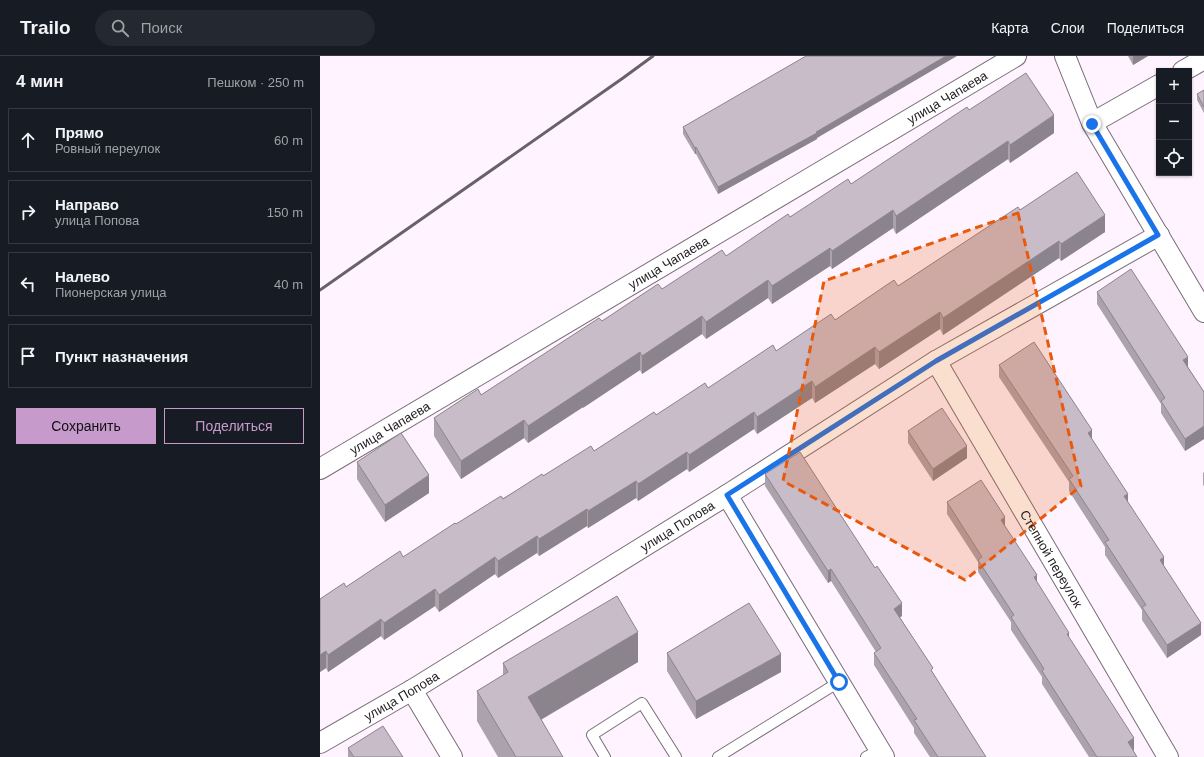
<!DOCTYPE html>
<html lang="ru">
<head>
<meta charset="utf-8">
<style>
  body { margin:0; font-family:Arial,sans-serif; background:#242831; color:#f1f3f6 }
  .controls { position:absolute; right:12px; top:12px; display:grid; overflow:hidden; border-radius:0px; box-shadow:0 1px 3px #0004 }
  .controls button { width:36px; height:36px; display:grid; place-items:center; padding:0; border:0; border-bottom:1px solid #363941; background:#171b24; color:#f1f3f6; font:20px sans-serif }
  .stop { position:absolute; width:12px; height:12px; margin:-9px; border:3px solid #1a73e8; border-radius:50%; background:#fff }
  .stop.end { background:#1a73e8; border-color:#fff; box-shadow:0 1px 4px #0008 }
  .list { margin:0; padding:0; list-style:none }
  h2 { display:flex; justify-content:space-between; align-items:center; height:52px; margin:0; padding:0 16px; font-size:17px }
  h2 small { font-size:13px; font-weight:400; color:#9ea1a6 }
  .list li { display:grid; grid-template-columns:26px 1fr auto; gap:12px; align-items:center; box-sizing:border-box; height:64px; margin:0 8px 8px; padding:0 8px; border:1px solid #363941; border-radius:0px }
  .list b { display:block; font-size:15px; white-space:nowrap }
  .list p { margin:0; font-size:13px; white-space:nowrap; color:#9ea1a6 }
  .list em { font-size:13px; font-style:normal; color:#9ea1a6 }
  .actions { display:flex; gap:8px; padding:12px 16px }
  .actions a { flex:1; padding:9px 0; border:1px solid #c69bcb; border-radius:0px; text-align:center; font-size:14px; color:#c69bcb }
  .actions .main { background:#c69bcb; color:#111 }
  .icon { flex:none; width:22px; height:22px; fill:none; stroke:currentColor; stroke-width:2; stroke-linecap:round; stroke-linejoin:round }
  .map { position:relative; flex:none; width:884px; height:701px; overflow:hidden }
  header { display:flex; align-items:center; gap:24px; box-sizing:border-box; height:56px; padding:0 20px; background:#171b24; border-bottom:1px solid #363941 }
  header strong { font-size:19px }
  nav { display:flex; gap:22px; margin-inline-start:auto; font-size:14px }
  .search { width:280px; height:36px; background:#242831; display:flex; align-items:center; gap:10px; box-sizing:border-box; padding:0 14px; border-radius:22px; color:#9ea1a6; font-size:15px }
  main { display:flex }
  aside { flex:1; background:#171b24 }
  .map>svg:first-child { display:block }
</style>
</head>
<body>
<header>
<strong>Trailo</strong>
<div class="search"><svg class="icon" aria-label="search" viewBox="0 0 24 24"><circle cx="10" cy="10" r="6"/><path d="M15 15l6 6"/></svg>Поиск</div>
<nav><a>Карта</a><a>Слои</a><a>Поделиться</a></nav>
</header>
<main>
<aside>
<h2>4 мин<small>Пешком · 250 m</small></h2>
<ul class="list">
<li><svg class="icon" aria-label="ahead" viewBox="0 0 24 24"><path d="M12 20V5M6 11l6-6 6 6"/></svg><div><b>Прямо</b><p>Ровный переулок</p></div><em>60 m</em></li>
<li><svg class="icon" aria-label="right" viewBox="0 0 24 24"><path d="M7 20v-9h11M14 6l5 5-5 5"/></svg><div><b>Направо</b><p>улица Попова</p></div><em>150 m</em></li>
<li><svg class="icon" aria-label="left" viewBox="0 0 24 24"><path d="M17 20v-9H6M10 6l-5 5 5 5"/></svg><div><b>Налево</b><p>Пионерская улица</p></div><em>40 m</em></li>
<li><svg class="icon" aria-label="arrive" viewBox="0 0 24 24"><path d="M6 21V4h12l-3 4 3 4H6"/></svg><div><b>Пункт назначения</b></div></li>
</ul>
<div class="actions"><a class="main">Сохранить</a><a>Поделиться</a></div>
</aside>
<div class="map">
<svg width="884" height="701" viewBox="0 0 884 701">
  <rect width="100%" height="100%" fill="#fef3fe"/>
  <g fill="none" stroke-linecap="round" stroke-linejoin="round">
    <defs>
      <path id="lane" d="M285,701l-13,-22 50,-32 34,54
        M398,701l121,-75
        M546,701l13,-7"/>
      <g id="street">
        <path d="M745,0l27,67 112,189"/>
        <path d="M863,15l21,-12"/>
        <path d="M772,67l67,-38"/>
        <path id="s1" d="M616,305l232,396"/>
        <path id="s2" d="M0,413l696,-413"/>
        <path d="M407,439l157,262"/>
        <path d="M92,634l40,67"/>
        <path id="s3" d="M0,687l92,-53 315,-195 209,-134 223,-126"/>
      </g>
    </defs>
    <use href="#lane" stroke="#796d78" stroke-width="12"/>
    <use href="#street" stroke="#796d78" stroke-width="22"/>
    <use href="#lane" stroke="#fff" stroke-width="10"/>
    <use href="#street" stroke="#fff" stroke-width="20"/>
    <path stroke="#686168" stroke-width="3" d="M0,234l303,-212 30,-22"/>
  </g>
  <path fill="#aca2ac" d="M808,0h20l-15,9z
    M884,34v23l-7,-13v-6z
    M649,54l85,23 -44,30 -2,-4 -112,75 -3,-6 -61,41 -2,-3 -58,38 -4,-6 -62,41 -4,-5 -60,40 -2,-4 -112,73 -4,-5 -63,41 -27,-43v-18l47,-23 121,-74 124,-65 64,-39 61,-33z
    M363,71l134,11v1l-99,55 -22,-40h-1l-12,-20z
    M700,154l85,22 -44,29 -2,-3 -116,77 -3,-6 -61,40 -4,-5 -60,39 -3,-5 -55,36 -3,-5 -65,43 -2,-3 -49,32 -2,-3 -48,30 -1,-2 -48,30 -2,-3 -39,25 -3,-4 -56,38 -4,-6 -51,34 -3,-4 -53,36 -2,-4 -6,4v-73l26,-12 57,-30 53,-33 87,-48 51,-25 62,-36 52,-27 68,-37 122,-65z
    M777,236l91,75 16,25v47l-19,12 -24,-38v-9l-64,-100z
    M679,309l93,75 72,126 37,69 -34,23 -25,-38v-10l-37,-55v-8l-36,-56v-9l-70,-105z
    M588,375l59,27 -34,23 -25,-38z
    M37,406l72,31 -44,29 -28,-43z
    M884,416v14l-1,-1v-12z
    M445,418l137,142 -2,1 33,56 53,84h-56l-16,-24v-5l-40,-63v-12l2,-1 -45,-71 -3,2 -63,-97z
    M627,446l58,26 132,229h-48l-47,-73v-7l-31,-47v-8l-33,-50v-10l-31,-48z
    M347,597l114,19 -85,47 -29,-48z
    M318,606l-97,58 22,37h-65l-21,-36v-30l26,-16v-12z
    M28,692l55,9h-55z"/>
  <path fill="#8c848c" d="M626,0h11l-140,82v1l-99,55v-7l98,-55z
    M813,0h15l-15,9z
    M734,59v18l-44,30v-18z
    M688,85v18l-112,75v-18z
    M376,91v7h-1v-6z
    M573,154v18l-61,41v-18z
    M785,159v17l-44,29v-17z
    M739,185v17l-116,77v-17z
    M510,192v18l-58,38v-18z
    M448,224v18l-62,41v-17z
    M620,256v17l-61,40v-17z
    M382,260v18l-60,40v-18z
    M555,291v17l-60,39v-16z
    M320,296v18l-57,38v-18z
    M868,301v13l-5,-10z
    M492,325v17l-55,36v-17z
    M263,333v18l-55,36v-17z
    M434,356v17l-65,43v-17z
    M204,364v18l-63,41v-18z
    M884,370v13l-19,12v-12z
    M772,374v13l-4,-10z
    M647,390v12l-34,23v-12z
    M367,396v17l-49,32v-17z
    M109,419v18l-44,29v-17z
    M316,425v17l-48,30v-17z
    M808,438v12l-4,-10z
    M267,453v17l-48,30v-17z
    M685,461v13l-4,-10z
    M217,480v17l-39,25v-17z
    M175,501v17l-56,38v-17z
    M844,501v13l-4,-10z
    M511,513v12l-3,2v-12z
    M717,519v12l-3,-10z
    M115,533v17l-51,34v-17z
    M582,547v13l-8,5v-12z
    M61,563v17l-53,36v-17z
    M881,567v12l-34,23v-13z
    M318,576v30l-110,65v-30z
    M749,577v12l-2,-11z
    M6,595v17l-6,4v-17z
    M461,598v18l-85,47v-18z
    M814,682v13l-6,-9z"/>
  <path fill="#c8bcc8" stroke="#8c848c" d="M486,0h140l-130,76 1,1 -99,54 -22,-40 -1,1 -12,-21z
    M706,17l28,42 -44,30 -2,-4 -112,75 -3,-6 -61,41 -2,-3 -58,38 -4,-6 -62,42 -4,-6 -60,40 -2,-4 -112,74 -4,-6 -63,41 -27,-43 44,-29 3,6 118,-77 3,3 56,-37 4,5 60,-39 4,6 62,-42 2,3 58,-38 3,5 116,-77 2,3z
    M884,34v17l-7,-13z
    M757,116l28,43 -44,29 -2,-3 -116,77 -3,-6 -61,40 -4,-5 -60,40 -3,-6 -55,36 -3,-5 -65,43 -2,-3 -49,32 -2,-3 -48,30 -1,-2 -48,30 -2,-3 -39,25 -3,-4 -56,38 -4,-6 -51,34 -3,-4 -53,36 -2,-4 -6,4v-56l24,-16 2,4 54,-36 3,6 52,-34 1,1 45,-28 2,3 39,-25 1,2 48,-30 3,5 60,-39 2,3 49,-32 3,5 65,-43 3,6 55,-37 4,6 59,-40 4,6 120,-79 2,3z
    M811,213l57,88 -5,3 21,32v34l-19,13 -24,-38 4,-3 -68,-106z
    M714,286l58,88 -4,3 40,61 -4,2 40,61 -4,3 41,63 -34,22 -25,-38 4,-2 -41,-63 4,-2 -40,-61 4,-3 -74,-111z
    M622,352l25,38 -34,23 -25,-38z
    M81,377l28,42 -44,30 -28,-43z
    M480,396l75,116 2,-2 25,37 -8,6 39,59 -2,2 55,87h-48l-24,-37 3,-1 -43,-66 7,-5 -50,-79 -3,2 -63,-97z
    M661,424l24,37 -4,3 36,55 -3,2 35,56 -2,1 67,104 -6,4 9,15h-40l-55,-86 2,-2 -33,-52 3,-2 -36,-55 4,-3 -35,-55z
    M297,540l21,36 -110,65 35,60h-47l-39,-66 31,-19 -5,-9z
    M429,547l32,51 -85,47 -29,-48z
    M63,670l20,31h-49l-6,-9z"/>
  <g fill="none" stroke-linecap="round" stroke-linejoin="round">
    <path stroke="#1a73e8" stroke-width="5" d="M519,626l-112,-187 209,-134 222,-126 -66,-111"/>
  </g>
  <path fill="#e8590c" fill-opacity="0.2" stroke="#e8590c" stroke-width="3" stroke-dasharray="8 5" stroke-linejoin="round" d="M698,157l63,273 -116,94 -182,-99 41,-200z"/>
  <g text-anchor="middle" stroke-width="3" stroke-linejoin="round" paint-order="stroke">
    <g font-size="13" fill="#262126" stroke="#fff">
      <text dy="5" stroke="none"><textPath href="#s2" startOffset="729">улица Чапаева</textPath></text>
      <text dy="5" stroke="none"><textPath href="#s2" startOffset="405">улица Чапаева</textPath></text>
      <text dy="5" stroke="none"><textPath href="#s2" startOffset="81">улица Чапаева</textPath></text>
      <text dy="5" stroke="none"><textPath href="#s3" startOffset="418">улица Попова</textPath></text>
      <text dy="5" stroke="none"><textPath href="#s1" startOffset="229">Степной переулок</textPath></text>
      <text dy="5" stroke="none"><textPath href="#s3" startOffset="94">улица Попова</textPath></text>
    </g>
  </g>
</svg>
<div class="controls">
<button>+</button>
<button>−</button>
<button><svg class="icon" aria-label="locate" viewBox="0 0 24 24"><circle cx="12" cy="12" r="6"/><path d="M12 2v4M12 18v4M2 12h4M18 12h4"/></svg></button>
</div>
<div class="stop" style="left:519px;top:626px"></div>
<div class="stop end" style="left:772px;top:68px"></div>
</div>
</main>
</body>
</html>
